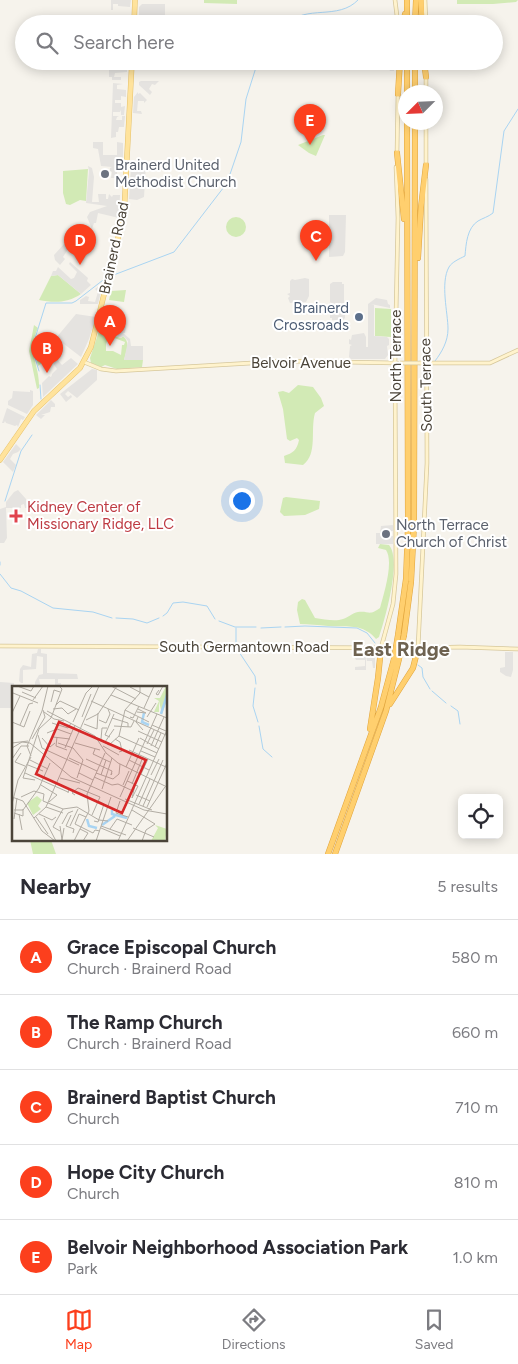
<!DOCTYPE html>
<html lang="en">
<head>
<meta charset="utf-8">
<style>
  body { margin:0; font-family:Figtree,sans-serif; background:#f2f2f3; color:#2b2b33 }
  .controls { position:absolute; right:15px; bottom:15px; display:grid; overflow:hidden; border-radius:8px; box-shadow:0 2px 12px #0003 }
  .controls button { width:45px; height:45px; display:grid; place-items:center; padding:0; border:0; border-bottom:1px solid #e1e1e2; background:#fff; color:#2b2b33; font:25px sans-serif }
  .compass { position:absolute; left:398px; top:85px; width:45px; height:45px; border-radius:50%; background:#fff; box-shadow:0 2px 12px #0003; rotate:246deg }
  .you { position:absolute; left:241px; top:500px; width:18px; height:18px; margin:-12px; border:4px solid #fff; border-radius:50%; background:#1a73e8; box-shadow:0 0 0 8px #1a73e833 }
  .badge { display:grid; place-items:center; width:32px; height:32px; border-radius:50%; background:#fc3f1d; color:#fff; font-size:16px; font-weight:700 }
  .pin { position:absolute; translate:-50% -41px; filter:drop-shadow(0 1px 2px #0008) }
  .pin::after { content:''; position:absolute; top:26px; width:18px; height:15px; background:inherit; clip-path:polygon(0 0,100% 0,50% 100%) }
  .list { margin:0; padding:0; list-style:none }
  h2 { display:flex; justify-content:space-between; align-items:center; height:65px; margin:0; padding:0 20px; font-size:21px }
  h2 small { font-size:16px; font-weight:400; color:#7c7c81 }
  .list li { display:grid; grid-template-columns:32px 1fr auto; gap:15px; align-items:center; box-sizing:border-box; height:75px; padding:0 20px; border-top:1px solid #e1e1e2 }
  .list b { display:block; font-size:19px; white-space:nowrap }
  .list p { margin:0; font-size:16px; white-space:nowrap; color:#7c7c81 }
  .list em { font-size:16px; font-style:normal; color:#7c7c81 }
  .icon { flex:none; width:28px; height:28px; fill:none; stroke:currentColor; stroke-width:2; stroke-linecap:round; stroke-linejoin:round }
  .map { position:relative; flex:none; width:518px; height:854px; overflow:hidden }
  .search { position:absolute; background:#fff; box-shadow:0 2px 12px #0003; left:15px; right:15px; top:15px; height:55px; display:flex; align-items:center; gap:12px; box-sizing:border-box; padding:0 18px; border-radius:28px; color:#7c7c81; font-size:19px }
  .sheet { height:440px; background:#fff }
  nav { display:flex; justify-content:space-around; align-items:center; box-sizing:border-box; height:70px; border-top:1px solid #e1e1e2; background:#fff; font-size:14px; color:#7c7c81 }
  nav a { display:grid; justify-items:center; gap:2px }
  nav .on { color:#fc3f1d }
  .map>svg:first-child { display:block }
</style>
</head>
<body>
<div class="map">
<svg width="518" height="854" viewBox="0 0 518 854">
  <rect width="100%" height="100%" fill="#f6f3ec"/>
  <path fill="#d2eab5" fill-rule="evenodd" d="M204,0h33v4l-33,-1z
    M457,0h61l-2,2 -23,2h-36z
    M323,135h2l-9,21 -7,-3 -11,-8z
    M88,169l-2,32 -6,-1 -10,5 -4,-1 -3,-11v-22z
    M226 227a10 10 0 1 1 20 0a10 10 0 1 1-20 0Z
    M58,275l23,19c-13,9 -27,9 -42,6l12,-24z
    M126,290l-2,12 -15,-2 2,-9z
    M375,308l16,1v28l-16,-1z
    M34,325l4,3c-12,25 2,36 1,60l-2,1 -8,-38z
    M102,330l3,1v2l16,5 2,-2c8,7 3,15 1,24h19l-1,7 -25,2 -12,-4 -4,2 -10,-4 -1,-5 9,-27zM109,336l16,6 -1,3h-2l-1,10 -8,-4h-7v-7z
    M36,339l7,8 -1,8 -3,3 3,5 -4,3 -4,-17z
    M298,385l15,2 8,11 3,8 -9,7c-5,17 3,41 -12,52l-18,-2 -1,-7c9,-3 13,-6 15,-16l-2,-2 -7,3 -3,-2 -4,-30 -5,-17 5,-1 6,2z
    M286,497l34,4 -1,8 -14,6 -21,1 -4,-4 3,-14z
    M380,544l9,1c13,15 -4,74 -10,92l-3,2c-13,-16 -30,-12 -48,-13 -10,-1 -19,-2 -28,-2l-3,-14 1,-8 4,-3 3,1 10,18c9,1 20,4 28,1 6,-2 9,-6 15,-7 12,-1 11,4 22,-4 4,-15 14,-46 6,-58l-8,-2z
    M30,840h21l5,14h-23z"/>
  <path fill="#e5e3e0" d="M111,0h20l-1,7 -12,-1v-2h-5v6h-2z
    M142,4h23v14h-9l-1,3 2,1 -4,2 1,-6h-13l-2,-3v-8z
    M109,61h18v11l-12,1 -1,4h7v3h-9v-3h-3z
    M385,61h9v10h-4l-1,-2 -7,-1v-5z
    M141,81h18l-4,4 -3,-1 -3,5 3,3 -2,3 -11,-10v-3z
    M113,83l10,1 -6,1v4l9,1v7l-5,-1v4h-6v3h6v4l4,-1 -1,9h-3v-5l-1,2h-7v4h6l-2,1 -1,3h6v-4h3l-1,11h-5l-1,5h-2v5l-5,1z
    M138,92v2l2,-1 7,7 -3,3v-2h-6l-1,10h4l1,3 -9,-1 1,-16z
    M93,142h10v13h14v-13l6,1v23l-8,1 2,1v10h-6l1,-6 -2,-1v-3l2,-1 -11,-1 -3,-17 -5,-1z
    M134,164h12l-2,33 -7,3 -8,-1 2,-32z
    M88,166l4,2 2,9 -2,25h7l-1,-8h8v5h2l1,-5 3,3 1,-2h7l-1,23 -21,-5 -2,10h-2l-2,6 -5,-12 3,-5 17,-6 -21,-3 3,-32z
    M329,215h17l-1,37 -2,4 -14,1z
    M64,244l6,2 -7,11 2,2 -5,6 -5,-5 -1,-5z
    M70,262l18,16 -1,3 4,4 -10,9 -23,-19 -7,1 2,-5h3l2,-4 13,12 3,-1 3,-6 -8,-8z
    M305,278l4,1v17l-3,6 -16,1 -2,-5 2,-2 -3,-2 3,-1v-12l2,-2 3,1z
    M333,282h9v2h2v30h-2l3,1v3l-2,2h-11v-2h-2v-11h2l-3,-1v-3l3,-1h-2v-18z
    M99,286l3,2 -4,16h-18v-4l6,-4 3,1 -1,4 7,1 3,-10 -3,-3z
    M376,298l11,2 1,4 2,1v3l-19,-4 3,1v31l13,1 2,2v6l-2,1 1,9 -3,4h-34l-2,-2 1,-11 2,-1 -3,-1v-5l2,1 1,-5 12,-2 2,4v10h2v-43z
    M109,312h6l1,2 1,-2 4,2 -1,6 -12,-2v-2h-4l1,-3h3z
    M76,314l20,3 -7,22 -8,18 -25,-19z
    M103,319l23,7 -1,7h-2l7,6 1,7h12v14h-19l4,-19 -5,-5 -2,2 -21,-8z
    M43,333l16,13 -9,7v4l2,1 3,-1 7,8 9,-7 7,6 -35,33 -1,-14 7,-7 2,1 1,-2v-1l5,-5 -4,-6 -3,3 -3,-3 -1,1 -6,-7 1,-2 -2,-3 4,-5 -6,-7z
    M92,369l5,1v10l-20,18 -9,-7 -3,3 3,3 3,-2 1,2 -6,5 -6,-8z
    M30,390l3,1v14l-6,9 -19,-9v-4l4,-3 1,-7 17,1z
    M51,400l4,4v3h-4l-1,5 -9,3h4l-4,4 -5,-4z
    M7,408l18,9 -2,3 -2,-1 -3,8 -1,-2 -2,1 -9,-3 -1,-2 -1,2h-2z
    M16,444l5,5 -3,3 -5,2 -3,5 6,6 -3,7 -10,-10z
    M18,490l8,9 1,9h-2l-1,-4 -3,1v3h-15l1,30 -3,5h-4v-34l6,-2v-5l8,-10z
    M393,525v6l-11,1v5l11,-1v8h-17v-11h4l1,-7z
    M38,649h3v4l6,1v19l30,1 1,5h-20v4h3v5h-6v-9h-16l2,9h-6v-6l4,-7 4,-1v-17l-6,-1 -1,13 -13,1v13h-2l-2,-2 1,-12 3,-4 8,2 1,-13 5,-1z
    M357,651l16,2 2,5v10h-2l-1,-7h-5l-1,-4v13h-11v-3l10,-1v-6h-9l-1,-2z
    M505,652h8v18l-2,7 -5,-1 -6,-4v-4l5,-1z
    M0,682l14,1v25h-14z"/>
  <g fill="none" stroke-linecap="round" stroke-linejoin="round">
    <path stroke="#a9d4f2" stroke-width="1" d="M287,24c19,-20 51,-3 71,-24
      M111,276l63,-24 53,-69 14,-41 5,-43 12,-38
      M435,361c7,-9 13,-20 13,-32 0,-16 -8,-46 1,-62 3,-5 10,-8 16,-11 1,-12 2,-28 13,-35 5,-3 10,-4 15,-8l11,-82 14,-22
      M39,371l-7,-23 14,-45h26l4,-2 31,-24
      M40,385l1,14
      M5,501l16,-50 11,-16
      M0,565v-3
      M0,574l11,14 10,3 32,17 40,4 19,6
      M163,616l4,-3 6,-10 10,-1 24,4 8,13
      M116,618l17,1 14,4 12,-5
      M219,621l16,6h21
      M285,627l20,-1 52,2 10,5 8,10
      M261,628l20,-1
      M236,644v-16
      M237,649l18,27 1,8
      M418,665l4,3 1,9 7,12
      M255,688l-2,18 5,16
      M432,691l14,12
      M451,706l7,5 2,13
      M259,726l4,23 9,8"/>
    <defs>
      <path id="secondary" d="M395,0l3,24
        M425,0l1,24
        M426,76v16
        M426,122v43
        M397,153l1,-59
        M84,362l17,7 15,2 169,-10 112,2
        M420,363h70l28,-13
        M0,646l418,2 42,-1 58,2
        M381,648l12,-44 3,-30 -1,-211 3,-145 -2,-51
        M418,648l9,-185 -1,-284"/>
      <path id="primary" d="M134,24l1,-24
        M0,460l34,-49 46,-43 11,-21 33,-133 8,-153"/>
      <path id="highway" d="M421,0l1,24
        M403,24l2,-10
        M407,24v-24
        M415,24l1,-24
        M407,61v31
        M424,61l2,16
        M415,92v-31
        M398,94l2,-33
        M397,153l7,66
        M418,258l3,-51 5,-42
        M398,635l8,-56 2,-53 -1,-404
        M404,635l7,-53 3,-57 1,-403
        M390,704l23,-36 5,-20
        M370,729l8,-51 3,-30
        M328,854l53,-147 13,-48
        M335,854l51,-143 13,-52"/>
    </defs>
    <use href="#secondary" stroke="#d6c79b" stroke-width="4.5"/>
    <use href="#primary" stroke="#e6c16a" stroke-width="5.5"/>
    <use href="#highway" stroke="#e0a43c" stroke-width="6"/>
    <use href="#secondary" stroke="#fff3cd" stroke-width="3"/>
    <use href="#primary" stroke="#ffe39c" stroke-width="4.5"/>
    <use href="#highway" stroke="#ffcf6e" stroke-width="5"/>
    <defs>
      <path id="secondary-bridge" d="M400,363h20"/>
      <path id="highway-bridge" d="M394,659l4,-24
        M399,659l5,-24"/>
    </defs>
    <use href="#secondary-bridge" stroke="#d6c79b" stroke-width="4.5" stroke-linecap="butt"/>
    <use href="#highway-bridge" stroke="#e0a43c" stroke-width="6" stroke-linecap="butt"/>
    <use href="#secondary-bridge" stroke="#fff3cd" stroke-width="3"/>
    <use href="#highway-bridge" stroke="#ffcf6e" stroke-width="5"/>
  </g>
  <g fill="#6b7280" stroke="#fff" stroke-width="2">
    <circle cx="105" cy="174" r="5"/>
    <circle cx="386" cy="534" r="5"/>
  </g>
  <circle fill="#5c6f8a" stroke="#fff" stroke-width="2" cx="359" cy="317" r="5"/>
  <path fill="#e0444e" stroke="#fff" stroke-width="2" d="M13.5 508.5h5v5h5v5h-5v5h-5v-5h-5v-5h5z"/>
  <g text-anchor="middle" stroke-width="4" stroke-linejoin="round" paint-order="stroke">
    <g font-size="15" fill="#5b616d" stroke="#fff" text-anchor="start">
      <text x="115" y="170">Brainerd United<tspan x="115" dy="17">Methodist Church</tspan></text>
      <text x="396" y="530">North Terrace<tspan x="396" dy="17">Church of Christ</tspan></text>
    </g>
    <g font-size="15" fill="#4b4439" stroke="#fff">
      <text transform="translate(114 248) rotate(-78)" y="5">Brainerd Road</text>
      <text transform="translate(396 356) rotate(-90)" y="5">North Terrace</text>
      <text x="301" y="368">Belvoir Avenue</text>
      <text transform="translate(426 385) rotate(-91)" y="5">South Terrace</text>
      <text x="244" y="652">South Germantown Road</text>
    </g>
    <g font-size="15" fill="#4e5e75" stroke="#fff" text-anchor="end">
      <text x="349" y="313">Brainerd<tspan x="349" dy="17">Crossroads</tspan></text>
    </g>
    <g font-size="15" fill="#be3a42" stroke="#fff" text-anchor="start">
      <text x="27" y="512">Kidney Center of<tspan x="27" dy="17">Missionary Ridge, LLC</tspan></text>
    </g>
    <g font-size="20" font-weight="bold" fill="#6e6250" stroke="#fff">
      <text x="401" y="656">East Ridge</text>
    </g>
  </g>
  <g transform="translate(12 686)">
    <rect width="155" height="155" fill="#f6f3ec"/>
    <path d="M154,0l1,14 -5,14 -3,-13v11h-5l5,-11 -5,-3h6zM25,110l5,4 -4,6 3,3 -8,6 -6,-12zM143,139l12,4 -2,12h-14l7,-13z" fill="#d2eab5"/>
    <path fill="none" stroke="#a9d4f2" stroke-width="2.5" d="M132,27l-2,9 7,3M149,28l6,-19M100,124v4l15,4M75,133l2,7 8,2M90,139l13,-9"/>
    <path fill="none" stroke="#b2ada4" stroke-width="1" d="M5,0l14,5 3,-5M99,0l25,13M118,1l19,10M147,4l-3,4 2,1 5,-9M10,6l14,6M1,7l25,10M99,9l56,23M21,14l10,-14M79,15l75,34M39,16l3,-12 6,2M44,19l4,-4 19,9M132,22l10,-22M41,23l9,-1 6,6 8,-5M113,24l24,12M35,25l48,25 11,17 12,10 49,24M32,26l10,7 10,2M125,26l9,1 -8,-4M0,27l8,-17M70,31l9,-23M118,31l3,1 6,-12M126,31l-2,5 7,8M135,31l9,-14M100,32l16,5v4M74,34l12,-6 19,-28M87,34l7,3 4,-9 -2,-5M0,36l12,5 6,-16M61,36l13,-29 7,-7M40,37l16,5 3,-5M72,38l13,5 1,-16M8,39l9,-21 4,-1M140,39l14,6M102,40l17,1 3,-6M126,45l24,11M35,47l10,-4 14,5M26,49l4,13 37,17M107,50l38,17M41,51l17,2M45,51l-1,9 11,4M98,51l-5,-2 9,-21M30,52l8,9 5,-4M128,52l19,11M20,53l13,-22 -2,-7M87,53l10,6 10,-9 6,-26 15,-17v-7M89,53l1,-11h5M103,53l5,3 2,9 -3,1M93,56l9,-13M0,57l16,-2M46,57l15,5M63,57l25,7M135,58l7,-14M91,60l16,9M139,60l13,-29M143,61l6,-14M0,62l10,-6 8,1 41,34 73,33 23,4M53,62l10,-23M61,62l10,12 -6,18M83,63l-2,5 17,8M117,64l37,17M129,65l14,6M9,67l-6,9 10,4M19,70l-4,-10 15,-35 6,-25M57,72l28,13M0,73l9,-13h8M74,73l26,12 -1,4 1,-2M18,74l18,9M117,74l20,10M16,79l15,6M114,81l13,-29M13,87l43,19M67,87l14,7M84,87l17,6M129,88l7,-15M89,89l5,-15M139,89l8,-16M82,91l18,8 6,-1M48,92l20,5M101,93l6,-5 1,-10M23,94l-12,-2 16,-49 12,-11 11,-29 -3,-3M115,95l5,2 3,2 3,1 -6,12 3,-13M142,95l9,-21M45,97l12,6 -1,4M106,98l15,7M120,98l11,-27M29,99l16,10 -8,7M111,99l6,-14M90,103l10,-31M63,109l-3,-2 6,-5 22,9 -8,18M124,109l14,6M0,111l11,4 19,30 13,10M9,111l13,-6 10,3 -1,7 20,8 14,-2 22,13 9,1M108,111l37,-83M113,113l27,11M108,115l-4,12 12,4M0,118l6,-24 13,-23M127,118l11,-25M131,120l11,-25M34,121l17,6M135,121l20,-44M2,124h9l16,-22 11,-25M120,124l23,14 -9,6 -4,11M2,127l9,3v-7M7,128l3,16M27,128l13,6 4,-3M59,129l-5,11 8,3 -1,4M24,131l12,17M74,131l-7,-3 -4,10 18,9 2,-3 5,1M22,132l12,-11 53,-121M32,132l12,23M2,133l3,-21M82,135l4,1 6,-18 -6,-3M50,138l6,-11 5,-2M48,140l2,14 2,-12M58,140l8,-17M89,140l25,9M89,142l19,8M121,142l21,9M68,143l8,4 -5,8M98,143l7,-10 15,6M48,145l-7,-4 10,-18M62,155l15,-30 -2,-17 18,-41M84,155l15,-44M106,155l49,-111M115,155l38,-54"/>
    <path fill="#d62828" fill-opacity="0.15" stroke="#d62828" stroke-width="2.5" d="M47,36l87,38 -24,53 -86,-39z"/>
    <rect width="155" height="155" fill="none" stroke="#4b4439" stroke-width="2.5"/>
  </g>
</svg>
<div class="controls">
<button><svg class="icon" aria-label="locate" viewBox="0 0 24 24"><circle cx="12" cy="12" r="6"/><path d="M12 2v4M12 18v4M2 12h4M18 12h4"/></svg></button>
</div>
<svg class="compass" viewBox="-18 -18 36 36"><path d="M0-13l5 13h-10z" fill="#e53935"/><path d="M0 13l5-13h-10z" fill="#7c7c81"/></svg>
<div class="you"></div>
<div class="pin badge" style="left:110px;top:346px">A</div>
<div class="pin badge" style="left:47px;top:373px">B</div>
<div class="pin badge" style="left:316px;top:261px">C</div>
<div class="pin badge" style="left:80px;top:265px">D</div>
<div class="pin badge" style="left:310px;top:145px">E</div>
<div class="search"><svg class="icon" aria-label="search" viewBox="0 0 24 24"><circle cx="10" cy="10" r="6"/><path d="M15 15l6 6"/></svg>Search here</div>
</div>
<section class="sheet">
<h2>Nearby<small>5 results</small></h2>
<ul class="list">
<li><span class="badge">A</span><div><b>Grace Episcopal Church</b><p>Church · Brainerd Road</p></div><em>580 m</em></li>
<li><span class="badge">B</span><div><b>The Ramp Church</b><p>Church · Brainerd Road</p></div><em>660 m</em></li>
<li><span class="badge">C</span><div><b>Brainerd Baptist Church</b><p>Church</p></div><em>710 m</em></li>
<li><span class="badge">D</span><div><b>Hope City Church</b><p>Church</p></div><em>810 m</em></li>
<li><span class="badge">E</span><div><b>Belvoir Neighborhood Association Park</b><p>Park</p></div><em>1.0 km</em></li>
</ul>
</section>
<nav>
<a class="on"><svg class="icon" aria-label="map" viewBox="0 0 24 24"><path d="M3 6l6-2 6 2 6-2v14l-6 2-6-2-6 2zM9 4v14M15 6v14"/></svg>Map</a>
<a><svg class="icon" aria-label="directions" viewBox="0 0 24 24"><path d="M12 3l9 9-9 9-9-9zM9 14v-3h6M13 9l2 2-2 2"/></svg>Directions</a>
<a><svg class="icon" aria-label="saved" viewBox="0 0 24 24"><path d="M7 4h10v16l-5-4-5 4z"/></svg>Saved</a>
</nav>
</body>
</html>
